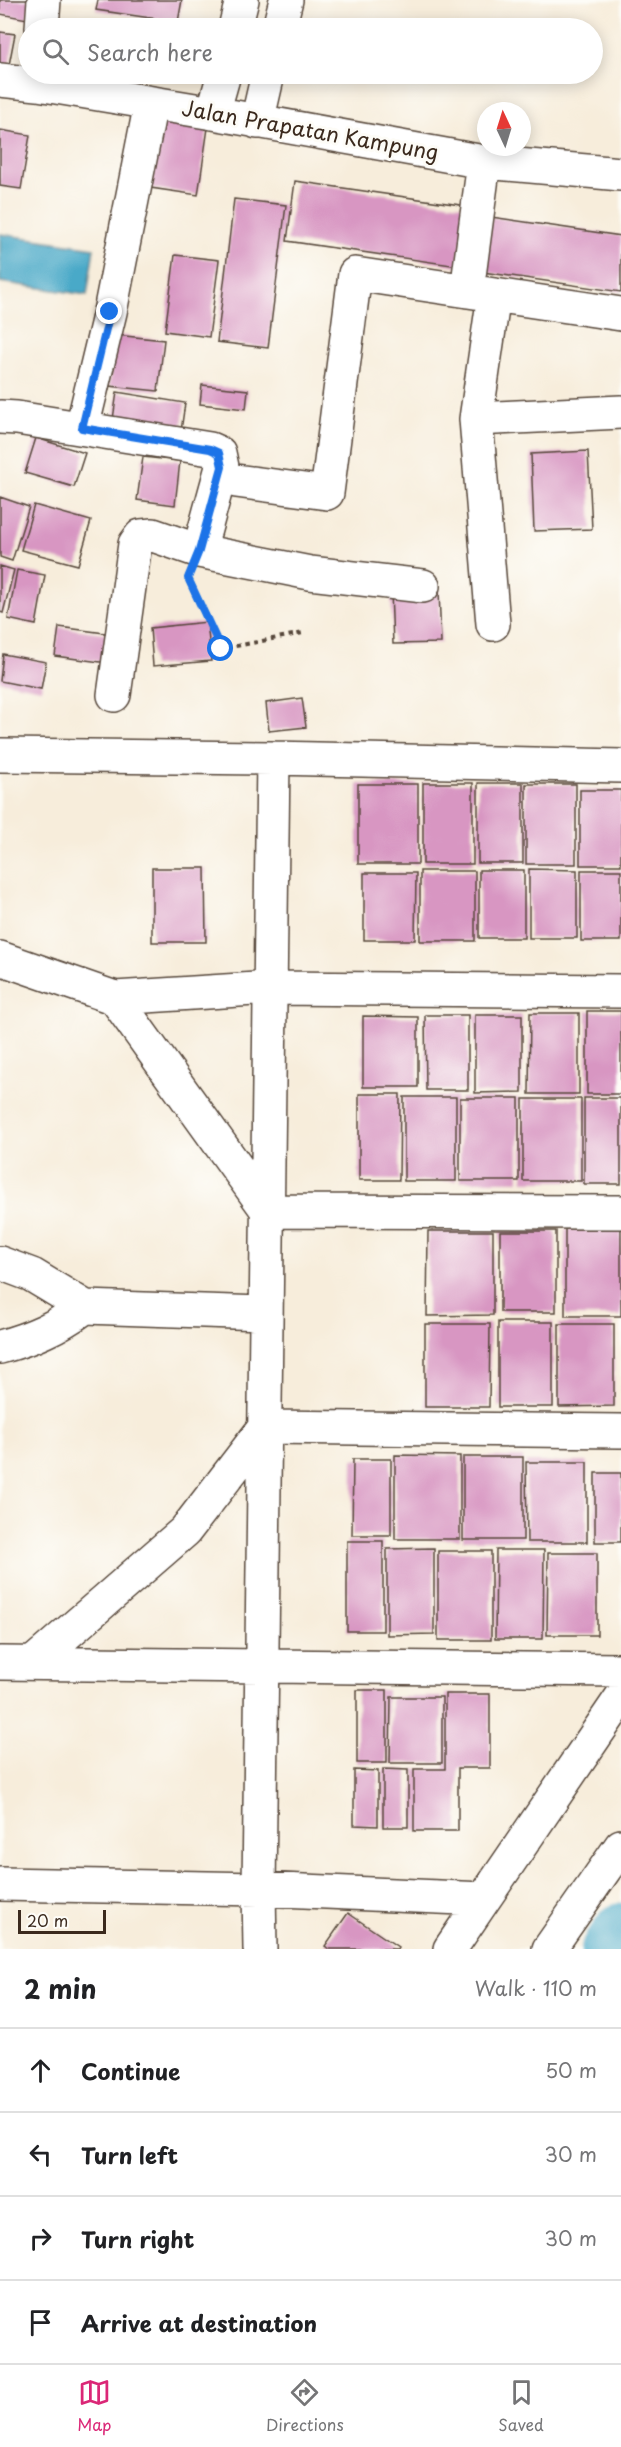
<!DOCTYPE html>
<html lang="en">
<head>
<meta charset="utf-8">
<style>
  body { margin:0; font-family:"Playpen Sans",sans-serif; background:#f2f2f2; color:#202124 }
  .compass { position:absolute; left:477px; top:102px; width:54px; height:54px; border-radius:50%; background:#fff; box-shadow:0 3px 15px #0003; rotate:356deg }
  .scale { position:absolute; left:18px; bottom:15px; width:88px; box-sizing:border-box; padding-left:6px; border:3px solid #3b2a1e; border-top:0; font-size:16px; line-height:21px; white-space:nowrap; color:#3b2a1e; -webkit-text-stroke:4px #fdfcf7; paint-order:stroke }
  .stop { position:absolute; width:18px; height:18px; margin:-14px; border:4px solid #1a73e8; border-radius:50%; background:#fff }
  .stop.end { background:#1a73e8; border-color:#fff; box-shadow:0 2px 6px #0008 }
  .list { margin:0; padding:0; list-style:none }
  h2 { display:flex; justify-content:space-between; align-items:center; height:78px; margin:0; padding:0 24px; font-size:26px }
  h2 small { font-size:20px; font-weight:400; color:#757577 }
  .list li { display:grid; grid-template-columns:39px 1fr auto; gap:18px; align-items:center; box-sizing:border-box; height:84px; padding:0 24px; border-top:2px solid #e0e0e0 }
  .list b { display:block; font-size:22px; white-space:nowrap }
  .list em { font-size:20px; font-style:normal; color:#757577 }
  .icon { flex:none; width:33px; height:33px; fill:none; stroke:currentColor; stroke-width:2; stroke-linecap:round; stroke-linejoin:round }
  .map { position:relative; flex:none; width:621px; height:1949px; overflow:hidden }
  .search { position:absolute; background:#fff; box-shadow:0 3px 15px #0003; left:18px; right:18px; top:18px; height:66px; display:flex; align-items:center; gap:15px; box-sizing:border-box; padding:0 21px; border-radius:33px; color:#757577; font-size:22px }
  .sheet { height:414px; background:#fff }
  nav { display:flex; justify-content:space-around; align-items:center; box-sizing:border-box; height:84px; border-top:2px solid #e0e0e0; background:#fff; font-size:16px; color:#757577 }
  nav a { display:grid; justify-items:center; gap:3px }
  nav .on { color:#db2777 }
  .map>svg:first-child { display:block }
</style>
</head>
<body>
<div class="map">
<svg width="621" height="1949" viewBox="0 0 621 1949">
  <rect width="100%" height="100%" fill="#fdfcf7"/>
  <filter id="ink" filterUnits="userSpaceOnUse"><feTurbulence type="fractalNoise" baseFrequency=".0167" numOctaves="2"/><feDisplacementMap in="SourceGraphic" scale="12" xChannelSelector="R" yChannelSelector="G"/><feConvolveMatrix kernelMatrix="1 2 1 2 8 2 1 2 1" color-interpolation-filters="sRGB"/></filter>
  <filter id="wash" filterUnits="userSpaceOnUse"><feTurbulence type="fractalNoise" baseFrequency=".008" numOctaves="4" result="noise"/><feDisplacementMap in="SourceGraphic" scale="24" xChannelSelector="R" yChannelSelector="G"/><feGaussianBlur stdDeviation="1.35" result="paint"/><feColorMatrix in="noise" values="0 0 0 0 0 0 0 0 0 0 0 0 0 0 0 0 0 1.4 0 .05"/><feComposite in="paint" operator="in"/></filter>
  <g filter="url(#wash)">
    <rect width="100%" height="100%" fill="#f7eddb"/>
    <path fill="#49a9c8" stroke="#426a73" stroke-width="1.5" d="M0,234l94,14 -7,47 -87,-13z"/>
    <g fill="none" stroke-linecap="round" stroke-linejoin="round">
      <path stroke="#49a9c8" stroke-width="54" d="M608,1949l13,-19"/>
    </g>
    <g id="blocks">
      <path fill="#d896c2" d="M0,0h31l-4,19 -27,-5z
        M98,0h84l-4,22 -82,-12z
        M0,32l15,2 -6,31 -9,-2z
        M155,120l53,8 -10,67 -54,-8z
        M0,130l30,5 -9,54 -21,-3z
        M295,181l172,25 -9,60 -171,-25z
        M234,199l52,6 -18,143 -51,-6z
        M491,217l130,19v56l-138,-20z
        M175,255l44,5 -10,77 -44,-6z
        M115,335l49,5 -6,51 -49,-5z
        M202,385l46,5 -2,19 -46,-5z
        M117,392l68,11 -5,35 -68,-12z
        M36,438l49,15 -11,34 -49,-14z
        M588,451l4,78 -58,2 -3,-77z
        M143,457l37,4 -5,44 -38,-5z
        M0,497l29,10 -17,54 -12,-4z
        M34,505l57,16 -13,44 -57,-15z
        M0,566l14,4 -11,43 -3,-1z
        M17,570l28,5 -9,50 -28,-6z
        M439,590l2,53 -48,1 -2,-53z
        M207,622l4,39 -58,5 -3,-38z
        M59,627l53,7 -4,29 -53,-7z
        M3,654l43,8 -5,27 -41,-8z
        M302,698l4,29 -37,4 -3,-28z
        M423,783h50v81h-50z
        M478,783h45v80h-45z
        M358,784h60v80h-60z
        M526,784h50v80h-50z
        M580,790h41v75h-41z
        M152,868h53l1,74h-54z
        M529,869l48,1v68h-48z
        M479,870h45v68h-45z
        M581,870h40v71h-40z
        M420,871h55v70h-55z
        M364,873h52l-1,67h-51z
        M587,1011h34v83h-34z
        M530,1013h49v81h-50z
        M425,1015h43v75h-42z
        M475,1015h47v77l-47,1z
        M363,1016l55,1v70h-55z
        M359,1094h41l-1,86h-40z
        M404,1097h52v84h-52z
        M460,1098h59v83h-59z
        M584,1098h37v86h-37z
        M523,1099h58v82h-58z
        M565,1229h56v87h-56z
        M428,1231h65v84l-66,1z
        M500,1231h56v81h-56z
        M498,1322h55v85h-55z
        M425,1324h65l-1,83h-64z
        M559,1324h55v82l-55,1z
        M395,1455l65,1v83h-65z
        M463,1457h60v83h-60z
        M353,1459h38v76h-39z
        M526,1462h61v80h-60z
        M595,1473h26v69h-26z
        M347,1541h36v90h-36z
        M434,1548v86l-47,1v-86z
        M496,1550h48l-1,89h-48z
        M438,1551h53v89h-53z
        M548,1553h49v82h-50z
        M357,1690h30v73h-30z
        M445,1694h45v74h-32v63h-44v-62h31z
        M391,1697h51v66h-52z
        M383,1769l25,1v57h-25z
        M354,1770l24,1v55l-24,-1z
        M348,1913l50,34 -1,2h-68l-4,-3z"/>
    </g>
  </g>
  <g filter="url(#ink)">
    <use href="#blocks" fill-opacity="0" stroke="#57473a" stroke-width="1.5"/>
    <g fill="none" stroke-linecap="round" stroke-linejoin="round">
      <defs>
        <path id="minor" d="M42,28l2,-28
          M235,28l7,-28
          M279,28l7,-28
          M0,80l38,4 175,29 271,49 137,12
          M213,113l11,-39
          M257,122l11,-48
          M467,291l17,-129
          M0,417l17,1 193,31 9,4 3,14 -23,84 -46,-16 -12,1 -6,8 -21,151
          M476,419l145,-7
          M82,428l28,-116 41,-209
          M236,481l91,12 28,-219 266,40
          M199,551l111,22 113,13
          M493,624l-17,-205 18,-124
          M0,755l273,3 348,8
          M0,958l115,40 153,213 353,1
          M115,998l156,-10 350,3
          M0,1263l32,12 53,32c-28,20 -52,31 -85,40
          M85,1307l181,6
          M0,1663l621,7
          M33,1663l152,-132 80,-104 356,4
          M0,1884l259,5 225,10
          M260,1949l-1,-60 14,-1131
          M450,1949l171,-251
          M549,1949l72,-103"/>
      </defs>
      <use href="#minor" stroke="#57473a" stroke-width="36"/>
      <path stroke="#57473a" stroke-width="4" stroke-dasharray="4.5 4.5" stroke-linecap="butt" d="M189,581l32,68 82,-16"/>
      <use href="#minor" stroke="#fff" stroke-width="33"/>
    </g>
  </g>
  <g fill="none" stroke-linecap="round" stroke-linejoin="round" filter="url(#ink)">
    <path stroke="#1a73e8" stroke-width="8" d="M110,312l-28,116 128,21 9,4 3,14 -23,84 -11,27 33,71"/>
  </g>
  <g text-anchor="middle" stroke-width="6" stroke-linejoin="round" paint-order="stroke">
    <g font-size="21" fill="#3b2a1e" stroke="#fdfcf7">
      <text transform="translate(310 131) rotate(10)" y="7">Jalan Prapatan Kampung</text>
    </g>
  </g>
</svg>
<svg class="compass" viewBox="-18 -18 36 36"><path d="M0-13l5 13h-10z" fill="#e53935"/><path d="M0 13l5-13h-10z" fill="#757577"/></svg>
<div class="scale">20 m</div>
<div class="stop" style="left:221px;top:649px"></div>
<div class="stop end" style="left:110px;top:312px"></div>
<div class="search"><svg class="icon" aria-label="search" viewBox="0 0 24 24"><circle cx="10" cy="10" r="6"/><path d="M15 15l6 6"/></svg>Search here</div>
</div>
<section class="sheet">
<h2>2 min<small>Walk · 110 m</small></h2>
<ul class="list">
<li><svg class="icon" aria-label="ahead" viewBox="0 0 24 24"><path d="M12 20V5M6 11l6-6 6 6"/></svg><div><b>Continue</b></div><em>50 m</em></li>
<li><svg class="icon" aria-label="left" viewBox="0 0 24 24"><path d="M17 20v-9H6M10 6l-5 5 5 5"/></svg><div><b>Turn left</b></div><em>30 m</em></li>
<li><svg class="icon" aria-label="right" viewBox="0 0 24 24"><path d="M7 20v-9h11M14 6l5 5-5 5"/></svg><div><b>Turn right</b></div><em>30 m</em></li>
<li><svg class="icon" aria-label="arrive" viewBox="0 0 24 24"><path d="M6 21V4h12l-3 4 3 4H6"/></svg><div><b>Arrive at destination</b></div></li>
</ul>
</section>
<nav>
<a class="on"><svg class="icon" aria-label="map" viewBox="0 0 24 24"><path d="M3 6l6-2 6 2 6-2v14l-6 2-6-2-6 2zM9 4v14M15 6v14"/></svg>Map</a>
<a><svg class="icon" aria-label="directions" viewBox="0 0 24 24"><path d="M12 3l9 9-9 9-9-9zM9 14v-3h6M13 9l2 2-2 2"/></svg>Directions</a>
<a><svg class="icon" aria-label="saved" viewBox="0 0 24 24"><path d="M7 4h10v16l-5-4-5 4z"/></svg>Saved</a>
</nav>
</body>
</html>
